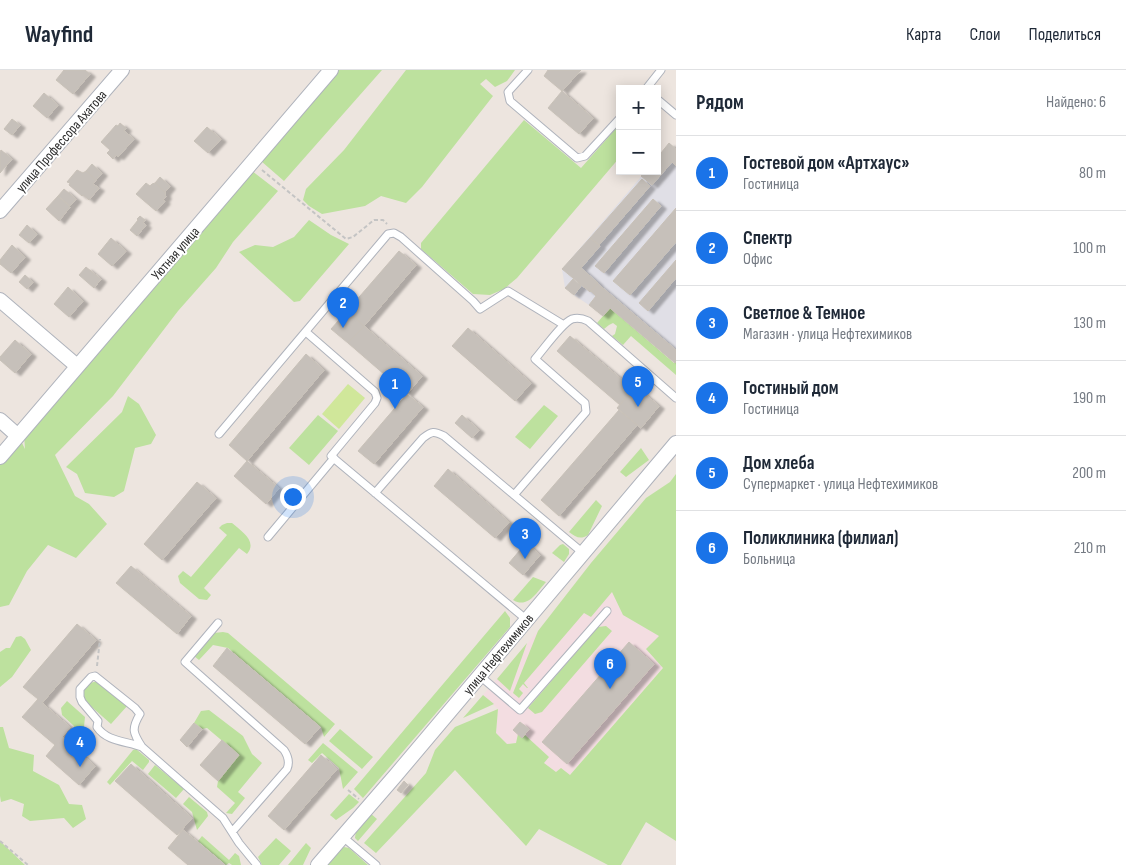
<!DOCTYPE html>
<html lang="ru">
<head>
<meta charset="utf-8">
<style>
  body { margin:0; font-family:"Sofia Sans Condensed",sans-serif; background:#f2f2f3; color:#1f2937 }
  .controls { position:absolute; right:15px; top:15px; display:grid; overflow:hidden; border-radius:0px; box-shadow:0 2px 12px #0003 }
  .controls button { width:45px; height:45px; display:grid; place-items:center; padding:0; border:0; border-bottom:1px solid #e0e1e3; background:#fff; color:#1f2937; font:25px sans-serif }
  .you { position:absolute; left:292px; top:426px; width:18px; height:18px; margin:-12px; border:4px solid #fff; border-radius:50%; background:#1a73e8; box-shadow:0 0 0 8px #1a73e833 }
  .badge { display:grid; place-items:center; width:32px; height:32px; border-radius:50%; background:#1a73e8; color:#fff; font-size:16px; font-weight:700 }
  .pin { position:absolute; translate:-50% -41px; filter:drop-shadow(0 1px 2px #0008) }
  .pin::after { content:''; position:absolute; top:26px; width:18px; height:15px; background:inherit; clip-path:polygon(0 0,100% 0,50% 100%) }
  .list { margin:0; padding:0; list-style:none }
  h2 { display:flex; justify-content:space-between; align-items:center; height:65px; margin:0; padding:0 20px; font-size:21px }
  h2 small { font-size:16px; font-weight:400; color:#747a83 }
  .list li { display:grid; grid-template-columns:32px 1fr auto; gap:15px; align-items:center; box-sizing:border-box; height:75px; padding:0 20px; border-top:1px solid #e0e1e3 }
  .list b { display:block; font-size:19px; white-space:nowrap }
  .list p { margin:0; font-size:16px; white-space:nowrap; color:#747a83 }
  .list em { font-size:16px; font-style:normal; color:#747a83 }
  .map { position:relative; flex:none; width:676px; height:795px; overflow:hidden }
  header { display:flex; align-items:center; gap:30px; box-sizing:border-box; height:70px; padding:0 25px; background:#fff; border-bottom:1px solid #e0e1e3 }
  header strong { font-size:24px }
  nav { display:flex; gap:28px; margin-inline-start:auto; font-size:18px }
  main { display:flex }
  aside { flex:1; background:#fff }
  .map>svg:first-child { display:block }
</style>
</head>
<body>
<header>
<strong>Wayfind</strong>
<nav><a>Карта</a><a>Слои</a><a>Поделиться</a></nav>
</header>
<main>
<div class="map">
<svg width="676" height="795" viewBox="0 0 676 795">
  <defs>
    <filter id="shadow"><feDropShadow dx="5.5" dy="3" stdDeviation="1" flood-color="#0004"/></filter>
  </defs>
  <rect width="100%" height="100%" fill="#ede5df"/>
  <path fill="#e0dfe6" d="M669,73l7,6v212l-1,2 -65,-55 -7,8 -14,-11 -15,-10 -9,-7 -3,-19 84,-98h11v-13z"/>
  <path fill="#f3dde1" d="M591,493l21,29 11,23 36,21 4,32 -93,107 -14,-3 -12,-9 5,-6 -27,-19 -6,5 -9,1 -11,-11 2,-24 -15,-14 55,-64z"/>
  <path fill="#bde19e" d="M339,0h43l-98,111 -23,-20z
    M406,0h109l-8,11 -12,6 -9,-8 -6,5 13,12 -71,91 -16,16 -25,-7 -16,10 -43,8 -13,-8 -6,-6 3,-11 38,-39z
    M524,50l57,48 39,-44v33l-103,121 -13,11 -14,6 -17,-1 -52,-45v-6z
    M252,101l26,20 -45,51 -17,26 -38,43 -65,85 -58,59 20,41 14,8 18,20 -31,34 -28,-13 -21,26 -18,34 -9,2v-157l8,-10 14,3 3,6 -1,-15z
    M309,150l22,15 18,9 -49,57 -6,1 -55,-50 16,-7 18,2 21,-10z
    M610,238l64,55 2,-2v14l-45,-39 -8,9 -11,-9 3,-2 2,-8 -4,-3 -4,2 -5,4 -7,-6z
    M128,326l11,8 17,31 -5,9 -16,4 -11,43 -10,6 -29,-4 -8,-19 -11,-7 56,-55z
    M544,335l14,11 -28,33 -15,-12z
    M318,345l20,16 -29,34 -20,-17z
    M641,378l8,12 -23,17 -6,-5z
    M676,404v367l-30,-19 -25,43h-13l-69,-36 -13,17 -71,-76 -79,83 -12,-10 62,-70 9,-23 20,-23 43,-18 -2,24 11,11 9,-1 2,-9 4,4 3,-3 24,22 -5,6 12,9 5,-4 9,7 93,-107 -17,-19 13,-13 -36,-21 -11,-23 -21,25 -7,-4 -60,70 4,5h-1l-4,-4 -4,5 4,4 -4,5 -6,-5 25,-62 53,-68 55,-65 24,-16z
    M596,430l6,6 -14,29c-8,5 -12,2 -19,-3z
    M227,453h5c9,8 26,18 15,31l-8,-6 -35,40 7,7 -4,5 -8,-1 -19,-16 -2,-7 5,-5 8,6 36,-42 -8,-7 3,-3z
    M563,474l6,5v5l-5,8 -12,-9 8,-8z
    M533,507l13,5c-9,10 -18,27 -33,18z
    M505,541l5,7v9l-147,171 -9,-9z
    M606,556l6,5 -70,81 -7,2 -7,-6 70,-81z
    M223,562l5,1 107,91 -11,13 -3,-10 -93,-79 -15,-3 -14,15 -5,-4 20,-23z
    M21,566l4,3 6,11 -19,27 -12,10v-35l6,-4h4l6,-11z
    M527,573l-17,48 -13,-12z
    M94,612h5l29,23 -17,19 -25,-22 -3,-5 1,-9 6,-5z
    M483,625l11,9 -31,14z
    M67,631l18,16 -2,19 2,2 -8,9 -4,-4 1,-17 -12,-11 -1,-7z
    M209,640l34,26 9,18 10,9 -24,29 7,6 -13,16 -6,-1 9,-10 -18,-16 1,-6 21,-26 -32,-27 -5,1 -8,-6 7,-12z
    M0,657h3l6,21 25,7 -1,16 26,14 10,19 13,1 4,14 -13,9 -9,-10 -34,3 -8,-5 2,-12 -13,-5 -10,3 -1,-6z
    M340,659l33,28 -11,12 -33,-28z
    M323,673l35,29 -15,17 -4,-21 -17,-15 -10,10 -4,-3z
    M136,679l13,11v2l-6,8 -11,-9 -22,24 -3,-3 26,-32z
    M155,695l29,24 -8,9 -28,-24z
    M349,724l10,8 -6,6 -17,12 -6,-5z
    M189,727l18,15 1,4 -11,14 -5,-18 -9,-8z
    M370,743l7,6 -19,22 -3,-3 1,-8z
    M202,766l27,24 6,-7 4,3 2,9h-9l-3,-2 -3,2 -28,-24z
    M276,768l15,13 -12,14h-17l-4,-8z
    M0,771l25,24h-25z
    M306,773l5,5 -8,17h-15z
    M344,777l5,1 19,17h-41l12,-15z"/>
  <path fill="#d0e79a" d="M348,314l17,14 -26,31 -17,-15z"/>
  <path fill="#c6c0ba" stroke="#c8c1b8" filter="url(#shadow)" d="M64,0h21l5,4 -17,20 -17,-14z
    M548,0h33l-19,21 -18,-15z
    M562,21l31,27 -14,16 -31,-26z
    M44,23l14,12 -11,13 -14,-12z
    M12,49l8,6 -8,10 -8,-6z
    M120,53l6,5 -2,3 10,8 -16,18 -2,-2 -3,4 -6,-6 3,-3 -9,-8 15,-17 2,1z
    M207,57l14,12 -13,14 -14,-12z
    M669,73l7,6v17l-4,-4 -20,23 -11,-9 5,-5h11v-13z
    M1,80l11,9 -12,14v-21z
    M92,94l10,9 -6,7 -10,-9z
    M77,100l6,3 3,-2 10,9 -3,4 6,4 -10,12 -6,-5 -1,1 -13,-11 1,-2 -3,-1z
    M160,107l10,9 -5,6 -10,-9z
    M642,109l8,7 -51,59 -9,-7z
    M146,113l4,3 2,-2 3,-1 10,9v3l1,1 -3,4 2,1 -9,10 -20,-17z
    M64,119l12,10 -6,7 -12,-10z
    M58,126l12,11 -11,14 -13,-12z
    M653,129l8,7 -57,67 -9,-7z
    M676,138v34l-46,53 -17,-14z
    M140,146l5,4 -2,3 3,2 -9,11 -7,-6 8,-10 -1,-1z
    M27,155l10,9 -8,9 -10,-8z
    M111,168l15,13 -14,15 -14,-12z
    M590,168l10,8 -19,22 17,15 -8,9 -28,-23z
    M12,175l13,12 -14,16 -11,-9v-4z
    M399,181l17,14 -52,61 -17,-15z
    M676,190v18l-28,33 -9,-8z
    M86,197l15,12 -7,9 -15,-13z
    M25,205l8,7 -6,7 -8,-7z
    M573,209l8,7 -7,9 -9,-7z
    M597,213l79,67v11l-1,2 -65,-55 -7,8 -14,-11 7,-9 -5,-5z
    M68,217l15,14 -14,16 -15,-13z
    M347,241l17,15 -16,17 -17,-14z
    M364,256l58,50 -15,18 -59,-51z
    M468,258l63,55 -16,18 -63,-55z
    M570,266l63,53 -13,16 -63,-54z
    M15,270l16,14 -16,19 -15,-13v-3z
    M306,284l18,16 -77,91 -18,-16z
    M635,316l24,20 -18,22 -24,-20z
    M407,324l16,13 -49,57 -16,-13z
    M619,340l18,15 -78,91 -18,-16z
    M462,345l17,15 -7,8 -17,-15z
    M247,391l32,27 -13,16 -32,-28z
    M448,399l61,53 -14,16 -61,-52z
    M197,412l19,16 -54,62 -18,-16z
    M526,473l14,12 -17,20 -14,-12z
    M131,496l60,50 -14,18 -61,-51z
    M77,554l19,16 -54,63 28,24 -8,10 33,29 -16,19 -33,-29 9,-11 -33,-28 16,-18 -15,-12z
    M629,572l25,22 -87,100 -25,-22z
    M227,578l93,79 -15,17 -92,-78z
    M520,652l9,7 -7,9 -9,-8z
    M194,653l8,6 -15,18 -7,-7z
    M222,670l17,15 -21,26 -18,-16z
    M321,685l16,14 -53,61 -16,-14z
    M131,694l61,54 -15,17 -62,-54z
    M404,711l4,4 -7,8 -4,-3z
    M183,760l11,9 31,26h-37l-20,-17z"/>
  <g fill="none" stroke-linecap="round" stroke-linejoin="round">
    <defs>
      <path id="lane" d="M528,0l-20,22 2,9 67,57 8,-2 35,-38
        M646,19l15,-19
        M657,29l19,16
        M306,262l69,60 2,6 -2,5 -44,53 196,164
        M219,364l169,-200 6,-1 7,4 72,64 7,8 28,-18 56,34
        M375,423l48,-55c9,-7 11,-7 21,-2l139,117
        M514,425l72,-83 -1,-9 -50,-44c8,-9 27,-36 37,-40 6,-2 10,-1 16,2l88,77
        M268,467l66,-79
        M218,553l-33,39 99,88c4,6 6,12 3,19l-55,63
        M480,606l40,34 87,-99
        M142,677c-15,-6 -35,-5 -45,-20l1,-6 -16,-19 -2,-5v-8l11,-12 4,-1 40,32 5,6c-9,15 -7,19 2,33l81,71 16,25 18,22
        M343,767l33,28"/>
      <path id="street" d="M0,141l122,-141
        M0,230l77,66
        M0,350l18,16
        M0,387l331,-387
        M318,795l78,-90 280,-332"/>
    </defs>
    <use href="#lane" stroke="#afb3bc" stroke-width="9"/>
    <use href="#street" stroke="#afb3bc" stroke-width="16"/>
    <path stroke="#c4c4c4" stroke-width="2" stroke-dasharray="4 2.5" stroke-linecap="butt" d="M262,100l84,69 7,-2 21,-17h9l4,4
      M97,596l3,-27
      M348,720l11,9
      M0,771l28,24"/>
    <use href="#lane" stroke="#fff" stroke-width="7"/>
    <use href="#street" stroke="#fff" stroke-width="14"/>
  </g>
  <g text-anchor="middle" stroke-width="4" stroke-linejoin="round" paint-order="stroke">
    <g font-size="14" fill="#2c2c2c" stroke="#fff">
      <text transform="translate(61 71) rotate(-49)" y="5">улица Профессора Ахатова</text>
      <text transform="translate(175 183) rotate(-49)" y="5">Уютная улица</text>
      <text transform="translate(498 584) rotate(-50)" y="5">улица Нефтехимиков</text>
    </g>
  </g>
</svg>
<div class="controls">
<button>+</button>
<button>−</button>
</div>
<div class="you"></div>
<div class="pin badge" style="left:395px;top:339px">1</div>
<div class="pin badge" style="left:343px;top:258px">2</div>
<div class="pin badge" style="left:525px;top:489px">3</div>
<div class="pin badge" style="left:80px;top:697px">4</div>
<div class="pin badge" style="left:638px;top:337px">5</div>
<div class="pin badge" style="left:610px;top:619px">6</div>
</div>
<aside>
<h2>Рядом<small>Найдено: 6</small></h2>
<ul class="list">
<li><span class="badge">1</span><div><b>Гостевой дом «Артхаус»</b><p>Гостиница</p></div><em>80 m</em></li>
<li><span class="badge">2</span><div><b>Спектр</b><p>Офис</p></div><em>100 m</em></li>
<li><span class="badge">3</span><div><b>Светлое &amp; Темное</b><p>Магазин · улица Нефтехимиков</p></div><em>130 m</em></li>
<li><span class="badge">4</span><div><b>Гостиный дом</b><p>Гостиница</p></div><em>190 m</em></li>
<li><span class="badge">5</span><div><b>Дом хлеба</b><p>Супермаркет · улица Нефтехимиков</p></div><em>200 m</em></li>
<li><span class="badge">6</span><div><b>Поликлиника (филиал)</b><p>Больница</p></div><em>210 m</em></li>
</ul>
</aside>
</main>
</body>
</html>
